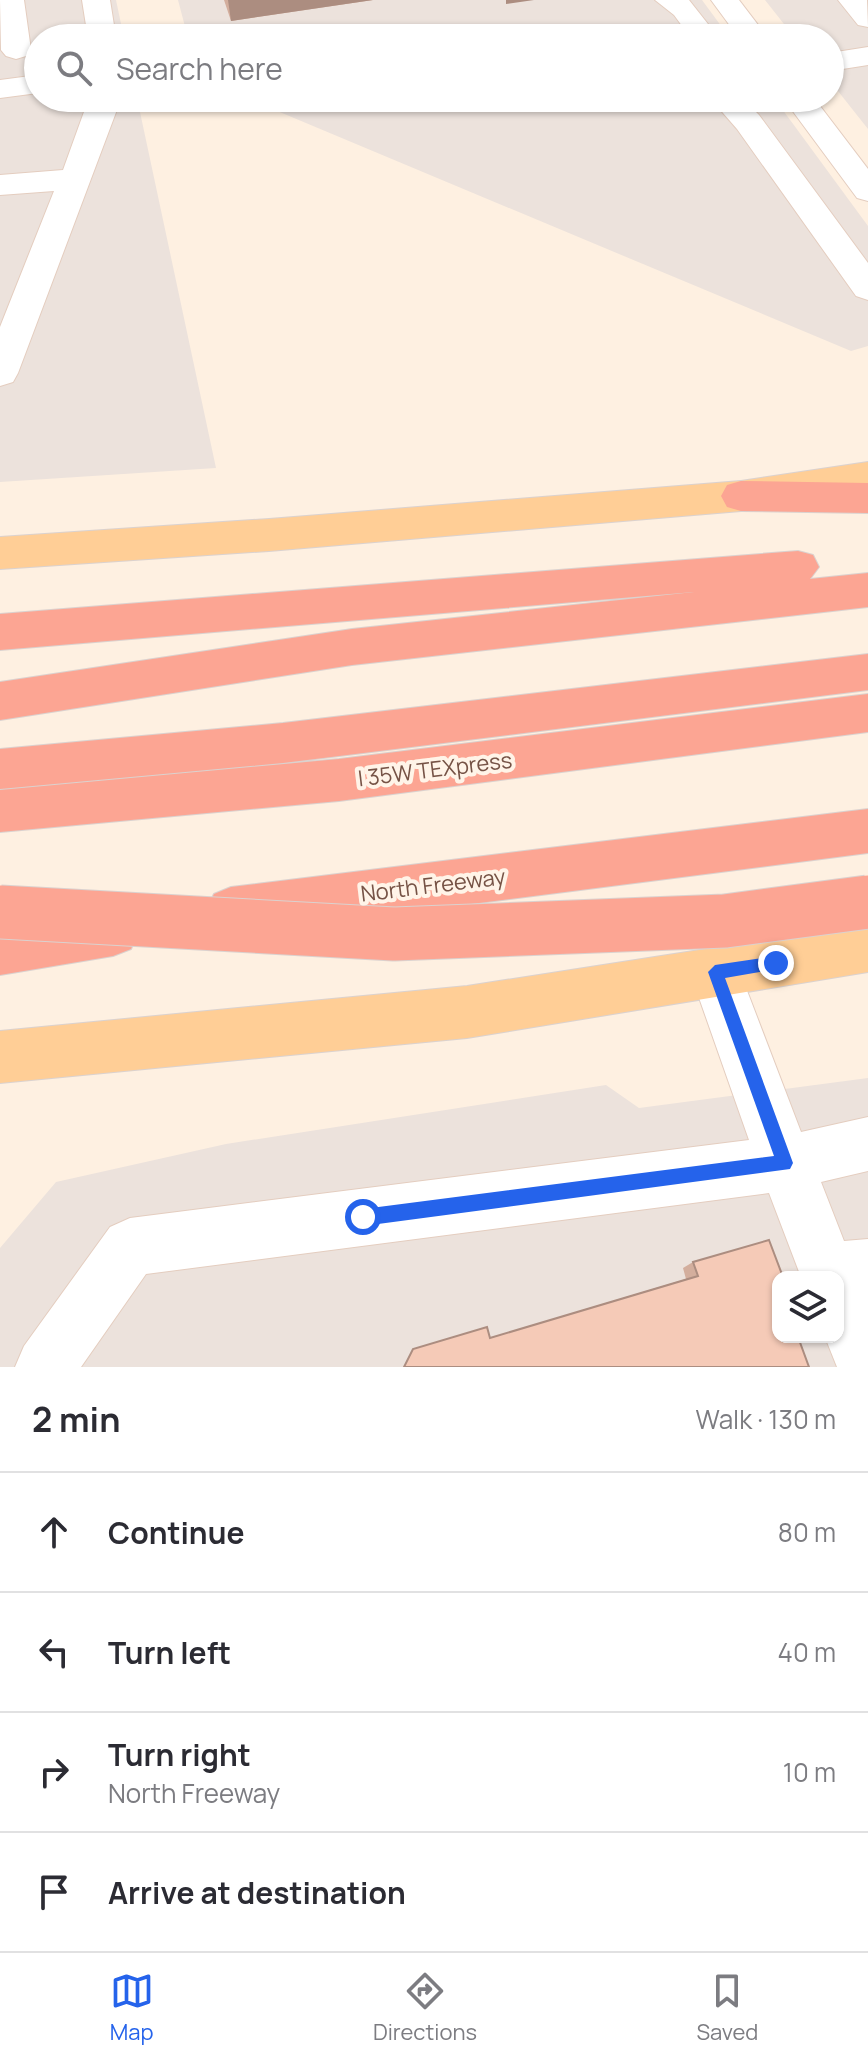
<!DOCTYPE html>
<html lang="en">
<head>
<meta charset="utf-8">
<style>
  body { margin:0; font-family:Manrope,sans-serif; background:#f2f2f3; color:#2b2b33 }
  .controls { position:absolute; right:24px; bottom:24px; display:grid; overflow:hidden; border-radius:16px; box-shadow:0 2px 6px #0004 }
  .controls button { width:72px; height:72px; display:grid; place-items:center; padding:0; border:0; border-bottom:2px solid #e1e1e2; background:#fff; color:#2b2b33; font:40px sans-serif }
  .stop { position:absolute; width:24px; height:24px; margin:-18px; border:6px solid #2563eb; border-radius:50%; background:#fff }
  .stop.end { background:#2563eb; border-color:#fff; box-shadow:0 2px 8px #0008 }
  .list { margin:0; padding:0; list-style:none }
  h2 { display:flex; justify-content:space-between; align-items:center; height:104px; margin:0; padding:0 32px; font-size:34px }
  h2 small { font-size:26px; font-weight:400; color:#7c7c81 }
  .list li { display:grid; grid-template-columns:52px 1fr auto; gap:24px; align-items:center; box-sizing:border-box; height:120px; padding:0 32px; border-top:2px solid #e1e1e2 }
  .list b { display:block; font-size:30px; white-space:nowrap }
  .list p { margin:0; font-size:26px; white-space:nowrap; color:#7c7c81 }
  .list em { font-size:26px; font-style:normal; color:#7c7c81 }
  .icon { flex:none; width:44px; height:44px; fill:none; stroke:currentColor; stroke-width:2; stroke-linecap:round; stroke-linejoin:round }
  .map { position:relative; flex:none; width:868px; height:1367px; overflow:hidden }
  .search { position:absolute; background:#fff; box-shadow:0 2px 6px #0004; left:24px; right:24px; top:24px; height:88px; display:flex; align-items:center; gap:20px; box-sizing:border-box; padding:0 28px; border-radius:44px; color:#7c7c81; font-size:30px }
  .sheet { height:584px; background:#fff }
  nav { display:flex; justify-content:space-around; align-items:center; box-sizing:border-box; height:112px; border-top:2px solid #e1e1e2; background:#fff; font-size:22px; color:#7c7c81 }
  nav a { display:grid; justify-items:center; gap:4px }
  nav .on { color:#2563eb }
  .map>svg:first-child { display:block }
</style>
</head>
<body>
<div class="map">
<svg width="868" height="1367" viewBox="0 0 868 1367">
  <rect width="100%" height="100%" fill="#fef0e1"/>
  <path fill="#ece2dc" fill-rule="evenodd" d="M0,0h116l8,38h-86v60h99l79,370 -216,14z
    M178,0h524l28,38h-542z
    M765,0h103v129l-38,-48v-43h-35z
    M246,98h528l94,128v120l-17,5z
    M868,1078v289h-868v-119l56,-66 170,-38 380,-59 33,23zM778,1277h60v60h-60z"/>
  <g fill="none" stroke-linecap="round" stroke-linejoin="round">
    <defs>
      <path id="minor" d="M0,0h24l7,50 -5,6 -10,3 -10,-3 -5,-6z
        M82,0h28l6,38h-28z
        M655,0h34l30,38h-28l-17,-23z
        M711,0h28l29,38h-29z
        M838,0h29l1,27 -10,-2z
        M868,47v18l-38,6v-18z
        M38,75v18l-38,5v-18z
        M89,98h30l-1,9 -100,266 -5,9 -13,4v-59l54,-136 -54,4v-20l63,-5z
        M710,98h32l17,17 109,148v37l-12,-4 -119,-167z
        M783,98h31l54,71v32l-11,-3z
        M715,947l18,7 68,178 67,-15v54l-47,11 23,59 24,-2v128h-31l-12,-30h13v-60h-37l-32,-84 -623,81 -65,93h-66l9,-21 86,-119 20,-9 619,-78 -59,-168 7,-18z"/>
      <path id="major" d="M868,462v30l-127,19 -472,40 -269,18v-32l269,-18 472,-38z
        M868,924v48l-401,66 -467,45v-52l467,-45z"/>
      <path id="highway" d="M741,481l127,2v30l-127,-2 -14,-4 -6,-11 6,-11z
        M798,551l15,4 6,12 -9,12 58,-6v34l-516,58 -352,55v-38l352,-53 342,-37 -694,58v-36z
        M868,654v36l-585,73 -283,26v-40l283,-26z
        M868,694v38l-529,69 -339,31v-42l339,-31z
        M868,809v44l-637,82 -17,-7 -8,-17 8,-17 17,-7z
        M113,908l18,7 7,17 -7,17 -18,7 -113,19v-48z"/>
    </defs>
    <use href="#minor" stroke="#e4cdbf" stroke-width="2"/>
    <use href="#major" stroke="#dbd2cf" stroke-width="2"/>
    <use href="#highway" stroke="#dbd2cf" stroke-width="2"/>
    <use href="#minor" fill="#fff" fill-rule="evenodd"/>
    <use href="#major" fill="#ffce96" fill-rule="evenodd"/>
    <use href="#highway" fill="#fca593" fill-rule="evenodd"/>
    <defs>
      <path id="highway-bridge" d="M0,912l394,22 331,-13 143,-19"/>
    </defs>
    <use href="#highway-bridge" stroke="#dbd2cf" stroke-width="55" stroke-linecap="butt"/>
    <use href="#highway-bridge" stroke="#fca593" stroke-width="53"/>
  </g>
  <path fill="#d3ae9d" d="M224,0h149l-142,21z
    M693,1262l85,75 -288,1 196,-59 -3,-11z"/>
  <path fill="#ac8d80" d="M228,0h145l-142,21z
    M506,0h28l-28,4z"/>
  <path fill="#f5cab7" stroke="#ac8d80" stroke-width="2" d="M769,1240l14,37h-5v60h20l11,30h-405l9,-18 74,-22 3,11 208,-62 -5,-14z"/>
  <path fill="#2563eb" d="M776,956l6,2v10l-57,10 68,185 -3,6 -427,57 -6,-3 -3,-6 3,-6 6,-2 411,-53 -66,-184 7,-7z"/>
  <g text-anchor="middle" stroke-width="8" stroke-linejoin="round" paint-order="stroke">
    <g font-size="22" fill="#765346" stroke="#fff4e8">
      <text transform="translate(435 769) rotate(-7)" y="8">I 35W TEXpress</text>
      <text transform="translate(433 885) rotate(-7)" y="8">North Freeway</text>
    </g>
  </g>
</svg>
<div class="controls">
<button><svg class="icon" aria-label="layers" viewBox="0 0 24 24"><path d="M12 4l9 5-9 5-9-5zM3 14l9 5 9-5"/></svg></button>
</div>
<div class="stop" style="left:363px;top:1217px"></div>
<div class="stop end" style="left:776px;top:963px"></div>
<div class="search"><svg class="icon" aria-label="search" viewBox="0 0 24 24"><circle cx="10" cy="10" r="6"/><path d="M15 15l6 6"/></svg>Search here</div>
</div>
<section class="sheet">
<h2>2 min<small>Walk · 130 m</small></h2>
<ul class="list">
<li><svg class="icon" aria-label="ahead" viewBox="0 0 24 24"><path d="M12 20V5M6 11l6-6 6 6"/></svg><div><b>Continue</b></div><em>80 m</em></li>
<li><svg class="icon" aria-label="left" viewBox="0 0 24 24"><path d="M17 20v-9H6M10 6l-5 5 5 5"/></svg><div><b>Turn left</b></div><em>40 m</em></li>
<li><svg class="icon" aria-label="right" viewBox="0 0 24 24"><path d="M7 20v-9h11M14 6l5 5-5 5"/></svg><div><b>Turn right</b><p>North Freeway</p></div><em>10 m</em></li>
<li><svg class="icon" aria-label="arrive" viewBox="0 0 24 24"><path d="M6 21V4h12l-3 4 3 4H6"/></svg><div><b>Arrive at destination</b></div></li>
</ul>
</section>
<nav>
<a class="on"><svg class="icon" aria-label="map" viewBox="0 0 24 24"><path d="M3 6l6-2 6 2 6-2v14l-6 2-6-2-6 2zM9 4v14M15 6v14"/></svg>Map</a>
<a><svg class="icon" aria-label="directions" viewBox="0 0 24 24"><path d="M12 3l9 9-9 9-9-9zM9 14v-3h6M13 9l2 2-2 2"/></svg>Directions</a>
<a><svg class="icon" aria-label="saved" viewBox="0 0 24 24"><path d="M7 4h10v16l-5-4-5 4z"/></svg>Saved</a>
</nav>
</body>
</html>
